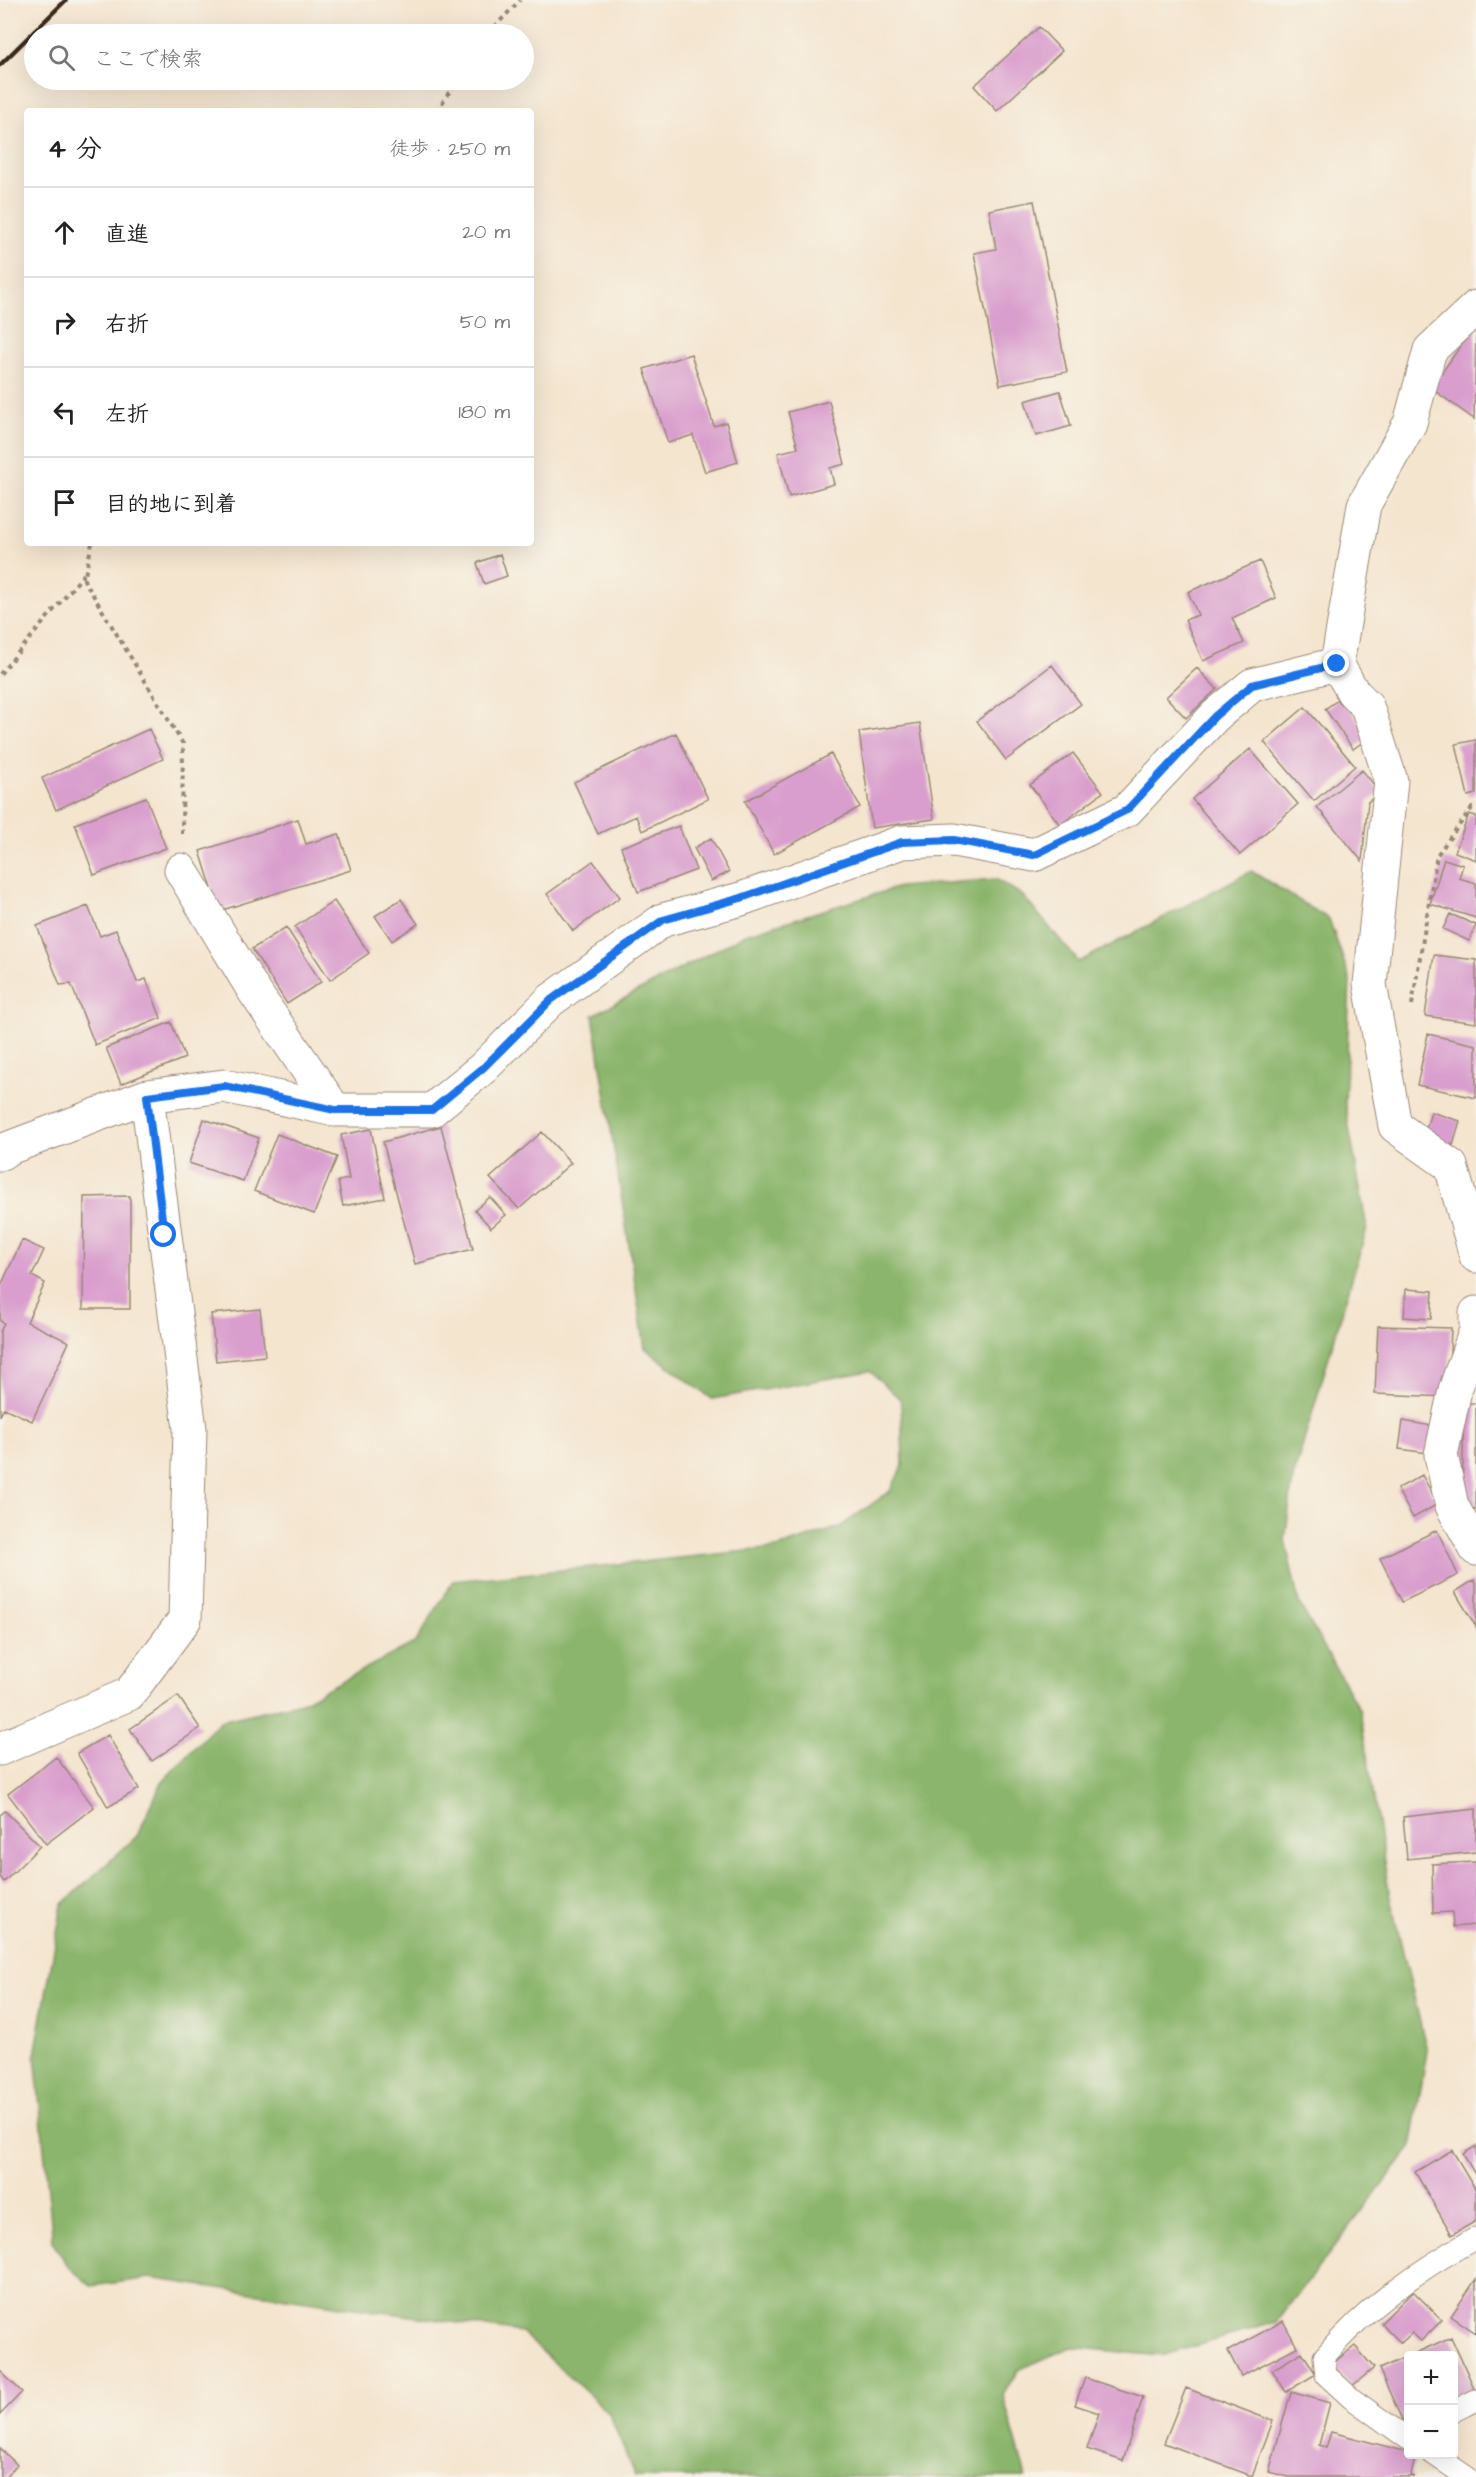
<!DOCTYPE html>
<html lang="ja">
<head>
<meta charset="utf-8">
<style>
  body { margin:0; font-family:"Architects Daughter","Klee One",sans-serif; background:#f2f2f2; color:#222 }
  .controls { position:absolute; right:18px; bottom:18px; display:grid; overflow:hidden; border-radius:6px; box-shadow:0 6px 24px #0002 }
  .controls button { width:54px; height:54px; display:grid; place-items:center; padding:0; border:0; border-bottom:2px solid #e0e0e0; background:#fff; color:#222; font:30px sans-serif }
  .stop { position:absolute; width:18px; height:18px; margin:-14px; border:4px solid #1a73e8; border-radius:50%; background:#fff }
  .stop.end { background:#1a73e8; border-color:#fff; box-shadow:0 2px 6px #0008 }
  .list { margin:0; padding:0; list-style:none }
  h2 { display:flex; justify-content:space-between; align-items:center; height:78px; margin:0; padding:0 24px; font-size:26px }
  h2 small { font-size:20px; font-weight:400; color:#767676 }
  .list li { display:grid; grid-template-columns:39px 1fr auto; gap:18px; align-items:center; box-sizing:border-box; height:90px; padding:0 24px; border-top:2px solid #e0e0e0 }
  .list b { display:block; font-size:22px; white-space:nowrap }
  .list em { font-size:20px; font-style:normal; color:#767676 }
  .icon { flex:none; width:33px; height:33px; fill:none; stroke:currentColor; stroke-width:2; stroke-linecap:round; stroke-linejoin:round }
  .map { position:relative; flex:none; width:1476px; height:2477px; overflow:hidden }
  .search { position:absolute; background:#fff; box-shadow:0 6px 24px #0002; left:24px; top:24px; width:510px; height:66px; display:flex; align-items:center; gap:15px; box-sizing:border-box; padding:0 21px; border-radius:33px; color:#767676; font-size:22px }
  .panel { position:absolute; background:#fff; box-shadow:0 6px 24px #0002; left:24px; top:108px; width:510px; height:438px; border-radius:6px }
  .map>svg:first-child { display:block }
</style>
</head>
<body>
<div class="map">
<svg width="1476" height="2477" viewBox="0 0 1476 2477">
  <rect width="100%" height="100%" fill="#f7f3e8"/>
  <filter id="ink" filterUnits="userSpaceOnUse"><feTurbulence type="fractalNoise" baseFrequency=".0167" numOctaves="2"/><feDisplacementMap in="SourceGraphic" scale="12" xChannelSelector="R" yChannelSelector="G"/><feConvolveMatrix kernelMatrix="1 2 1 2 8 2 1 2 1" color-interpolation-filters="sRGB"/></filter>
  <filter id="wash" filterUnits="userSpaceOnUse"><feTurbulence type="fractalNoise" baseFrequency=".008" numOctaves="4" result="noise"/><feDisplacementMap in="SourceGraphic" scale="24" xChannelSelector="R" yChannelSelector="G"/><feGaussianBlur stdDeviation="1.35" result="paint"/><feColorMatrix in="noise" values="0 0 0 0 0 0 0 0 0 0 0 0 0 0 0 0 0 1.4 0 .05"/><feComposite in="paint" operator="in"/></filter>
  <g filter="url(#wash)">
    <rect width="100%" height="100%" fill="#f4e5cf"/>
    <path fill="#8bb56c" stroke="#637045" stroke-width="1.5" d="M1251,871l78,48 21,60 -5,126 22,123 -74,250 -8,62 14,63 61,108 30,187 37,153 -16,97 -135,174 -115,34 -90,-9 -53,23 -15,25 23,82h-391l-26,-64 -88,-81 -371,-54 -59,8 -22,-19 -16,-24 -18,-188 27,-150 75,-69 25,-54 58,-61 82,-19 114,-60 37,-61 324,-33 63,-21 50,-36 13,-26 -2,-65 -31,-29 -158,28 -67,-51 -52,-333 153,-81 153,-47 97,-8 26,16 57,67z"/>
    <g id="blocks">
      <path fill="#d99ecd" d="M1039,27l23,24 -65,60 -23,-25z
        M1034,201l33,171 -67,13 -26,-132 22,-4 -7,-39z
        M1473,328l3,2 -2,89 -43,-31z
        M691,354l23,72 12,-4 12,40 -33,10 -12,-37 -25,8 -24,-74z
        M1060,391l11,35 -35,10 -11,-35z
        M829,401l16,63 -15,4 4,16 -45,13 -11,-44 20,-5 -10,-36z
        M500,554l7,22 -23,8 -7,-21z
        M1260,561l16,37 -44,20 12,25 -41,18 -18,-41 13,-5 -10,-23z
        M1052,665l29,39 -75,56 -29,-39z
        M1197,668l20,21 -31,29 -20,-21z
        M1342,697l28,40 -17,12 -28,-40z
        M1305,707l50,59 -41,35 -50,-59z
        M920,723l14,96 -62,9 -13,-96z
        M149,729l14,30 -107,51 -14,-32z
        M676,733l32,66 -66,32 -6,-15 -38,18 -24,-52z
        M1476,740v54l-8,2 -12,-52z
        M1250,749l48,55 -58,51 -48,-56z
        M1073,753l30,39 -43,33 -30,-40z
        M831,754l29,53 -86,47 -29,-53z
        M1362,770l18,22 -12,10 -6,59 -45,-54z
        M146,797l20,51 -72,27 -19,-51z
        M1469,814l7,2v44l-21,-8z
        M298,819l8,25 33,-10 12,36 -132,41 -19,-60z
        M679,826l17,44 -58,22 -17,-45z
        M711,838l18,34 -18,9 -17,-33z
        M1444,859l19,6 -4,13 17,5v35l-46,-14z
        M593,861l27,36 -47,34 -26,-37z
        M401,899l17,25 -26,17 -17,-25z
        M334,901l35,52 -39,27 -35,-53z
        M88,906l12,30 16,-6 21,52 9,-3 15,39 -66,27 -24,-61 -11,1 -23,-59z
        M1450,914l26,11 -7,16 -26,-12z
        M286,927l35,55 -34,22 -35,-55z
        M1434,955l42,5v63l-51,-7z
        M171,1022l14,36 -64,26 -15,-36z
        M1428,1034l48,11v53l-59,-13z
        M1431,1112l29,9 -7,24 -29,-9z
        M204,1119l55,19 -16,43 -54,-18z
        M441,1126l32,123 -58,15 -32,-122z
        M371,1129l14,69 -42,8 -5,-25 11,-2 -8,-44z
        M542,1132l29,31 -52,46 -29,-31z
        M277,1134l60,23 -23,57 -60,-23z
        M130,1196v113h-47l1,-112z
        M490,1197l16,18 -15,13 -16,-18z
        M22,1240l22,10 -12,26 13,7 -18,39 42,20 -37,79 -28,-13 -4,8v-84l4,-9 -4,-2v-33z
        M1406,1289l27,2 -2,28 -27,-2z
        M260,1309l5,47 -49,5 -5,-47z
        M1378,1326l73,2 -3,69 -73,-3z
        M1464,1403h12v106l-14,-1z
        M1403,1421l30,5 -5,27 -29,-4z
        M1422,1475l16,29 -25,14 -16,-29z
        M1437,1530l21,45 -56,27 -22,-44z
        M1474,1580l2,3v44l-21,-35z
        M178,1696l22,32 -48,33 -22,-32z
        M108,1735l31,54 -31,18 -31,-54z
        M56,1757l38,50 -48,37 -38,-50z
        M1476,1809v43l-69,7 -4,-42z
        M5,1811l35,35 -36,36 -4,-5v-62z
        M1476,1862v63l-23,2 -1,-15 -19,1 -1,-49z
        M1476,2146v30l-13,-22z
        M1452,2150l24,40v31l-24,14 -37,-63z
        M1476,2279v54l-25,-17z
        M1413,2291l29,29 -21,21 -9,-8 -11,10 -20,-20z
        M1283,2321l14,26 -56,29 -13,-25z
        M1451,2337l24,53 -21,10v-44h-45z
        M1355,2346l19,22 -23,19 -19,-23z
        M1302,2352l14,22 -30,18 -14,-22z
        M1408,2356v63l-5,3 -24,-53z
        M0,2371l22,21 -22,23z
        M1085,2378l58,19 -20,64 -36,-12 12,-36 -24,-8z
        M1186,2388l87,33 -21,55 -88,-33z
        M1291,2392l39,11 -11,42 7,3 5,-16 77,20v2h8l-5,21 4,2h-127l-19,-5z
        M0,2448l17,17 -12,12h-5z"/>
    </g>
  </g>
  <g filter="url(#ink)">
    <use href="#blocks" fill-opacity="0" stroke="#988876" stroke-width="1.5"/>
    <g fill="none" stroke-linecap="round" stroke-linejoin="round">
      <defs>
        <path id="lane" d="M1454,2411l22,-11
          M1408,2439l-57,-41 -25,-23 -2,-18c43,-51 94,-87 152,-119
          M1433,2454l34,23"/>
        <path id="street" d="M1476,307l-46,43 -20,73 -46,82 -27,159 16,28 14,14 24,75 -21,203 25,142 56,40 25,90
          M181,870l73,121 81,119h97l51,-42 68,-68 112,-80 78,-21 161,-57 52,-2 80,15 93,-45 88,-94 37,-31 85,-21
          M0,1154l9,-6 138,-52 77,-10 111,24
          M1476,1313v17l-21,60 -14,65 11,51 24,43
          M0,1749l129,-55 56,-75 5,-190 -43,-333"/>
      </defs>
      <use href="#lane" stroke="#988876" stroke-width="23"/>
      <use href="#street" stroke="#988876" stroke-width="35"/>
      <path stroke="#988876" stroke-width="4" stroke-dasharray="4.5 4.5" stroke-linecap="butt" d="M488,34l32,-34
        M437,111l20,-31
        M92,543l-8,37 99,164 -1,91
        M0,674l85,-101
        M1412,1005l25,-150 35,-47 4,1"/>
      <use href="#lane" stroke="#fff" stroke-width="21"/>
      <use href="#street" stroke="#fff" stroke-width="33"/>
      <path stroke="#3b2a1e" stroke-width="4.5" d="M0,65l66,-65"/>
    </g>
  </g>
  <g fill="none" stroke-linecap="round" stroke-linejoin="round" filter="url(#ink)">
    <path stroke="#1a73e8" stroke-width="8" d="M164,1235l-17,-139 77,-10 111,24h97l51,-42 68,-68 112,-80 78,-22 161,-56 52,-2 80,15 93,-45 88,-94 37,-31 85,-21"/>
  </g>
</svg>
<div class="controls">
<button>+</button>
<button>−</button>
</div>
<div class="stop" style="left:164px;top:1235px"></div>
<div class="stop end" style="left:1337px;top:664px"></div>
<div class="search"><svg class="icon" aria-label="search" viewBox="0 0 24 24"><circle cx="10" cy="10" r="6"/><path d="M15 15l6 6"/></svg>ここで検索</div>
<section class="panel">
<h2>4 分<small>徒歩 · 250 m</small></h2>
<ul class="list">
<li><svg class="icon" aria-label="ahead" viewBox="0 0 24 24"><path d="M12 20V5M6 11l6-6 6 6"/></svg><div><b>直進</b></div><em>20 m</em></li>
<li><svg class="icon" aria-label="right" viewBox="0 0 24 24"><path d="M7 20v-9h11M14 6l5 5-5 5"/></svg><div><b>右折</b></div><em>50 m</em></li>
<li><svg class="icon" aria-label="left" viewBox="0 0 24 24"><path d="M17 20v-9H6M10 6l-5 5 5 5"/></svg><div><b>左折</b></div><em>180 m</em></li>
<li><svg class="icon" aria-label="arrive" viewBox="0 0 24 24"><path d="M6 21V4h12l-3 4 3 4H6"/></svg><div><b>目的地に到着</b></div></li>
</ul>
</section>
</div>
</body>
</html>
